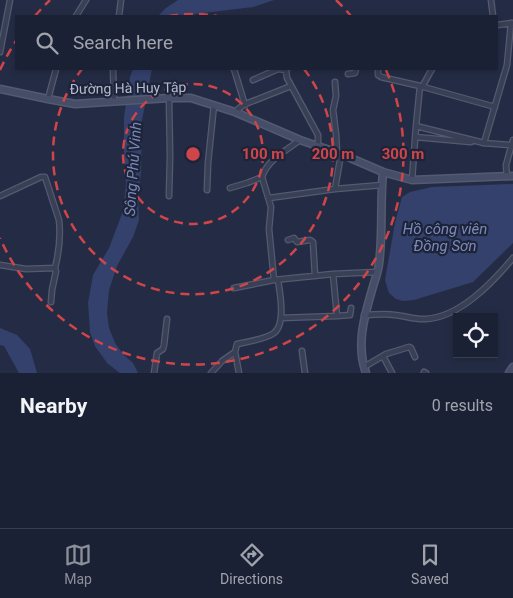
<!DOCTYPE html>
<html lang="en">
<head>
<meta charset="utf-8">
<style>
  body { margin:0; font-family:Roboto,sans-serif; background:#282e40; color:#f1f3f6 }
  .controls { position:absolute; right:15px; bottom:15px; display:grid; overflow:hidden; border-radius:0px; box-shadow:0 2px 8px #0003 }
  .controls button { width:45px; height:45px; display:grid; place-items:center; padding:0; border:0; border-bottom:1px solid #393e4f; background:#1b2134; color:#f1f3f6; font:25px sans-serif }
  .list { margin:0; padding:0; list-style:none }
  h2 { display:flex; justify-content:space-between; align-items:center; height:65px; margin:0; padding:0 20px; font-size:21px }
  h2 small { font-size:16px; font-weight:400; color:#a0a3ac }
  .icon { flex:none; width:28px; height:28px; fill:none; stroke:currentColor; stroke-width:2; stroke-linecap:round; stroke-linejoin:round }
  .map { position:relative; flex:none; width:513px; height:373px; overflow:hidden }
  .search { position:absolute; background:#1b2134; box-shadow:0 2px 8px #0003; left:15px; right:15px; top:15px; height:55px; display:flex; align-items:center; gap:12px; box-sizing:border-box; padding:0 18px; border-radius:0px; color:#a0a3ac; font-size:19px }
  .sheet { height:155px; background:#1b2134 }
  nav { display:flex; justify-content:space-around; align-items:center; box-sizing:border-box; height:70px; border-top:1px solid #393e4f; background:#1b2134; font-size:14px; color:#a0a3ac }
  nav a { display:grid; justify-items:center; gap:2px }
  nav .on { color:#8c9099 }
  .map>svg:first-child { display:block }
</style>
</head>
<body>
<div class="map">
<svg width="513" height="373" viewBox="0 0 513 373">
  <rect width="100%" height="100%" fill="#242c45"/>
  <path fill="#34416c" d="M178,0h96l-21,7 -57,7 -4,2h-34l8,-8z
    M133,69h19l-10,51 -1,52 -3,22 1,26 -6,17 -16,29 -8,24 -2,23 2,15 6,15 9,12 9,8 5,10h-18l-13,-10 -12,-17 -5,-14 -2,-29 5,-28 16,-27 14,-37 3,-27 -2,-33v-34l6,-40z
    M513,184v59l-40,39 -59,18 -11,1 -7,-2 -7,-6 -4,-13 10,-57 7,-26 8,-5 22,-5z
    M0,328l17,7 13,14 7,24h-18l-15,-27 -4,-1z"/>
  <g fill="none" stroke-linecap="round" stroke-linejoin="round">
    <defs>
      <path id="street" d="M491,0l2,16
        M76,16l10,-16
        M119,16l2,-16
        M497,25l16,-2
        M0,52l10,-52
        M113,69l1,33
        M234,69l11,36
        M287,69l-1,1 1,8 31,57v11
        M378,69v6l3,2 39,9 75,21
        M348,74l7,-1 1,-4
        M253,80l25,-11 8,1
        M335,82l1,14 -3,14 3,24 1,19
        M422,87l10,-18
        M169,98l1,58 -1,40
        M48,99l8,-30
        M235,112l8,-7 48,-19
        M416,126l68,17 23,-78 4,-42
        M415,137l56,5
        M483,143l28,2
        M507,177l-1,-12 7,-25
        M412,180l4,-54 4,-40
        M230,188l17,-5 15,-6
        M335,189l6,-35
        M207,190l1,-27 6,-58
        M0,196l41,-19h4l14,43c2,17 0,32 -4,48
        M269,198l66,-9 47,-4
        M288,240l6,-2 3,4 13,-2 3,2 2,34
        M0,265l26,4 29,-1 1,3 -4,19 -1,12
        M274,280l-5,-51 2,-22 -9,-30c5,-17 25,-27 38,-37
        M234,288l40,-8 59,-6 44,-2
        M364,315c10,0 21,-2 31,0 11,1 20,5 31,4 34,-2 66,-36 87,-61
        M337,316l13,-1 1,-7
        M281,318l56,-2 -4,-42
        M302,351l3,22
        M383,356l9,17
        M364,367l22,-13 23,-7 2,1 4,9
        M424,372l2,1
        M154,373l3,-20 6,-4 1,-4 3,-26
        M211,373l11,-12 13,-9
        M239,373l-4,-21 2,-8c10,-2 29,-5 37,-11 12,-9 6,-40 4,-53"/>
      <path id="secondary" d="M0,89l48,10 27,5 94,-6h22l44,14 65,28 41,14 42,18 29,8 101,-4
        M366,373c-10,-27 -2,-56 6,-83 2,-8 6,-17 7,-26 4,-30 1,-61 4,-92
        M509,373l4,-6"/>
    </defs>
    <use href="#street" stroke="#545a6f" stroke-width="7"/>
    <use href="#secondary" stroke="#545a6f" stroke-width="9"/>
    <use href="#street" stroke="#393f55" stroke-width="4.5"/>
    <use href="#secondary" stroke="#464d68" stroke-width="6"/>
  </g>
  <g fill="none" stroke="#d04549" stroke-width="2.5" stroke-dasharray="9 6">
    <circle cx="193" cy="154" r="70"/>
    <path d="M169 16A140 140 0 0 1 217 16M304 69A140 140 0 1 1 82 69"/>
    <path d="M0 70A210 210 0 0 1 16 41M35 16A210 210 0 0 1 50 0M336 0A210 210 0 0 1 351 16M386 70A210 210 0 1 1 0 238"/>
  </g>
  <g text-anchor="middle" stroke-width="4.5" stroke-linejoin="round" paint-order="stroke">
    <g font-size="14" fill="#b6bbce" stroke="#1d243a">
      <text transform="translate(128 88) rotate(-1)" y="5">Đường Hà Huy Tập</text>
    </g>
    <g font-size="15" font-style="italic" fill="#7b8ab8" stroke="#1d243a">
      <text transform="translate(133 169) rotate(-86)" y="5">Sông Phú Vinh</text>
      <text x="445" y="234">Hồ công viên<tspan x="445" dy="17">Đồng Sơn</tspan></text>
    </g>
  </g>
  <circle cx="193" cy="154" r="8" fill="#d04549" stroke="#1d243a" stroke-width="2.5"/>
  <g font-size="15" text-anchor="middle" font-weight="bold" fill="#d04549" stroke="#1d243a" stroke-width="4.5" stroke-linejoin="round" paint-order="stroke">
    <text x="263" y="159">100 m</text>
    <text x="333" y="159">200 m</text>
    <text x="403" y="159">300 m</text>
  </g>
</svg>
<div class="controls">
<button><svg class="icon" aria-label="locate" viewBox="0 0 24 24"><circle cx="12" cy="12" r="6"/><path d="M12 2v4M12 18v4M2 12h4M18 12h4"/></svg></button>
</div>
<div class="search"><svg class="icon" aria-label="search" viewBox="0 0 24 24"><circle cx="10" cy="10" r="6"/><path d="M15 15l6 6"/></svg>Search here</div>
</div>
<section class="sheet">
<h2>Nearby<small>0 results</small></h2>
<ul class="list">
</ul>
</section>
<nav>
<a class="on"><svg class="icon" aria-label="map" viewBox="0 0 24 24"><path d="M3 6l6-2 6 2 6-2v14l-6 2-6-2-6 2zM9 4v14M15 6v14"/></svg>Map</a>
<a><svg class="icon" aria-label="directions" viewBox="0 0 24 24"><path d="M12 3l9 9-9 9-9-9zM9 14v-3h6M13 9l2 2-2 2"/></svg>Directions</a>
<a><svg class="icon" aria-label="saved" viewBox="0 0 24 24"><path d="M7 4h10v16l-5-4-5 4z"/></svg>Saved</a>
</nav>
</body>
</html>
